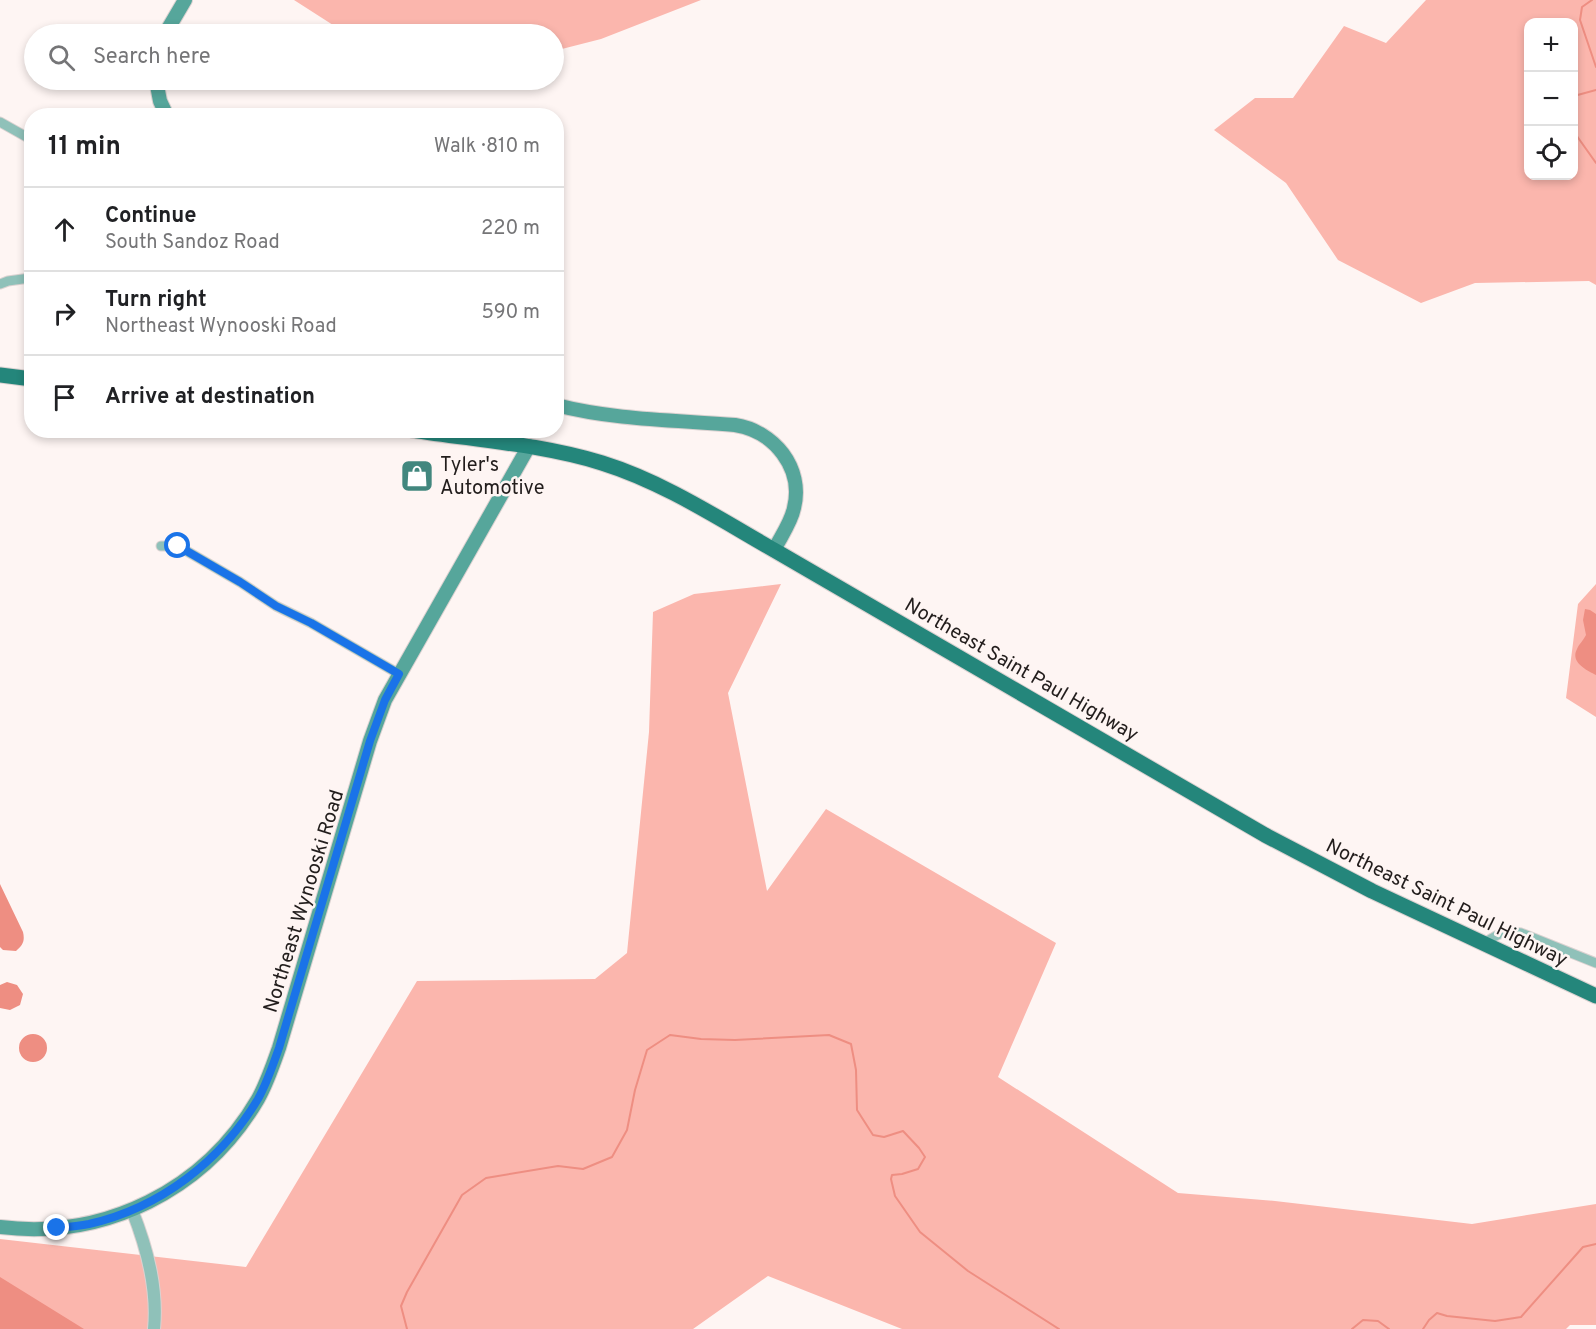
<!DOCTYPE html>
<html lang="en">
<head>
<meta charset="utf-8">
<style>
  body { margin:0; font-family:Overpass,sans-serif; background:#f2f2f2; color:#202124 }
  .controls { position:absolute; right:18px; top:18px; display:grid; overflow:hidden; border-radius:12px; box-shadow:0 3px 9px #0003 }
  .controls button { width:54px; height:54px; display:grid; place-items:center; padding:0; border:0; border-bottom:2px solid #e0e0e0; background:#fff; color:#202124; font:30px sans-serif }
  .stop { position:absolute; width:18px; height:18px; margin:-14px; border:4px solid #1a73e8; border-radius:50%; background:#fff }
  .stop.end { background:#1a73e8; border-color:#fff; box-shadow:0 2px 6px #0008 }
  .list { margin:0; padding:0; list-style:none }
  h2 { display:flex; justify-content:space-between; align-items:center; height:78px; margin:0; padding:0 24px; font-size:26px }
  h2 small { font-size:20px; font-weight:400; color:#757577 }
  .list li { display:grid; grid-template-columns:39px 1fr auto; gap:18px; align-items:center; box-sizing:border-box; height:84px; padding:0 24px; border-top:2px solid #e0e0e0 }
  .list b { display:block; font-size:22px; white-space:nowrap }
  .list p { margin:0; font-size:20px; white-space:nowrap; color:#757577 }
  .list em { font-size:20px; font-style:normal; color:#757577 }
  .icon { flex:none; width:33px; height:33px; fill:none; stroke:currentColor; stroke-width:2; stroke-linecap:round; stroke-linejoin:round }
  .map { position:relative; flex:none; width:1596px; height:1329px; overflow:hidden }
  .search { position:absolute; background:#fff; box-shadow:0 3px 9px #0003; left:24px; top:24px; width:540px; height:66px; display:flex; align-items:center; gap:15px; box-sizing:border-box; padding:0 21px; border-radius:33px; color:#757577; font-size:22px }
  .panel { position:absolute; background:#fff; box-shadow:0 3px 9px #0003; left:24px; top:108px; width:540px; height:330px; border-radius:24px }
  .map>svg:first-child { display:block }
</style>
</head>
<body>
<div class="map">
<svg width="1596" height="1329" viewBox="0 0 1596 1329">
  <rect width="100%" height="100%" fill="#fef5f3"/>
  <path fill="#fbb6ad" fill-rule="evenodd" d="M294,0h407l-100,39 -47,12v-17h-207z
    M1426,0h170v285l-7,-4 -114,2 -54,20 -83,-43 -52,-77 -72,-53 41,-32h38l51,-72 42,17zM1528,22h46v154h-46z
    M781,584l-53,109 39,198 59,-82 230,134 -58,134 180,116 97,8 197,23 124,-20v121h-26l-4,4h-664l-134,-53 -75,53h-693v-90l246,28 171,-286 178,-2 32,-26 22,-221 4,-120 41,-18z
    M1596,584v133l-30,-19 12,-94z"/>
  <path fill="#ee8e82" d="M1585,609l5,1 6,4v61c-10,-5 -26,-13 -19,-26 2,-5 6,-8 9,-14l-3,-15z
    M0,884l23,48c2,9 0,13 -7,19l-13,-1 -3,-3z
    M7,982l10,3 6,9 -3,11 -10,5 -10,-2v-23z
    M19 1048a14 14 0 1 1 28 0a14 14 0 1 1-28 0Z
    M0,1277l84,52h-84z"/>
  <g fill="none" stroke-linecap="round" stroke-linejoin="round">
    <path stroke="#ee8e82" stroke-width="2" d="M1592,0l-10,7 -2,13 16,47
      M1574,96l22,-6
      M1574,132l22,31
      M407,1329l-6,-23 6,-14 55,-97 24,-17 72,-12 25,3 29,-12 15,-27 8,-40 12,-40 23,-15 31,4 34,1 94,-5 22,9 5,26 1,40 16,25 11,2 19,-6 16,17 6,9 -7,12 -16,5 -10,1 -1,4 4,17 25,36 48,39 91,58
      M1352,1329l11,-9 15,1 11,8
      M1423,1329l6,-9 8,-7 10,3 48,5 26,-4 62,-70 13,-3"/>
    <defs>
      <path id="minor" d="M0,122l32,18
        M0,284l8,-3 22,-3 2,-2
        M161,546h17l62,36 36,24 35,17 88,51
        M1483,944c15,-10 19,-14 38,-11l75,30"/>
      <path id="tertiary" d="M132,1210c15,38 26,78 22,119"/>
      <path id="secondary" d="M165,34l20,-34
        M156,80l4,21 7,15
        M556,405c58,15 119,15 179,20 39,6 69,43 59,83 -3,15 -13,28 -20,42
        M0,1227c105,13 205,-37 258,-128 9,-16 15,-34 21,-51l91,-307 15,-41 144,-254"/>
      <path id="trunk" d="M0,375l32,4
        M412,430c63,10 128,14 190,33 61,19 116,55 172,87l491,285 107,56 224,105"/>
    </defs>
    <use href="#minor" stroke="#dbd2d1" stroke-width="11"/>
    <use href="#tertiary" stroke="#dbd2d1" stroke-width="14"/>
    <use href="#secondary" stroke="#dbd2d1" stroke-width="16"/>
    <use href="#trunk" stroke="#dbd2d1" stroke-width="17"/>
    <use href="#minor" stroke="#8fc1b9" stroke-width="9"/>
    <use href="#tertiary" stroke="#8fc1b9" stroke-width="12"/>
    <use href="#secondary" stroke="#56a69b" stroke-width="14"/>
    <use href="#trunk" stroke="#24867b" stroke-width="15"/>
  </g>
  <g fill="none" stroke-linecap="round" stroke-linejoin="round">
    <path stroke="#1a73e8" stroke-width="8" d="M57,1228c11,-1 22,-2 32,-4 71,-16 132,-63 169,-125 9,-16 15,-34 21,-51l91,-307 15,-41 14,-26 -88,-51 -35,-17 -36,-24 -62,-36"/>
  </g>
  <defs>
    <symbol id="shop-square" viewBox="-11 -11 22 22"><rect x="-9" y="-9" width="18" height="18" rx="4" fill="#42877e" stroke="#fef5f3"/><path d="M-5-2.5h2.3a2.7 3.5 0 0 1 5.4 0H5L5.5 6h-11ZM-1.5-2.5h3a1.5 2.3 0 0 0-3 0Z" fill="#fff"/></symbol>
  </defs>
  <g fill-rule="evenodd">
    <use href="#shop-square" x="398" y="457" width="38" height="38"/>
  </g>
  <g text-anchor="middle" stroke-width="5" stroke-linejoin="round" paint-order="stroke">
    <g font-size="20" fill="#221d1c" stroke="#fef5f3" text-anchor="start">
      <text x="440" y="471">Tyler's<tspan x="440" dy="23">Automotive</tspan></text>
    </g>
    <g font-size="20" fill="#221d1c" stroke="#fef5f3">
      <text transform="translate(1022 669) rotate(30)" y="7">Northeast Saint Paul Highway</text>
      <text transform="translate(303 901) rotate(-73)" y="7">Northeast Wynooski Road</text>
      <text transform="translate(1447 902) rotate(26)" y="7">Northeast Saint Paul Highway</text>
    </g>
  </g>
</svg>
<div class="controls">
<button>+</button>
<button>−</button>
<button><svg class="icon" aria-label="locate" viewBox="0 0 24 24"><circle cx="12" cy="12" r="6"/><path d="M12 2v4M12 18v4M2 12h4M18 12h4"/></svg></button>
</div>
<div class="stop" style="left:178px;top:546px"></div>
<div class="stop end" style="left:57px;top:1228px"></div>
<div class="search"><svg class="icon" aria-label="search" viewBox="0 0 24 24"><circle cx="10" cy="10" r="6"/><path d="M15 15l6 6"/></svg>Search here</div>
<section class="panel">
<h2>11 min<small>Walk · 810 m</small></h2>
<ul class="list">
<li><svg class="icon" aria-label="ahead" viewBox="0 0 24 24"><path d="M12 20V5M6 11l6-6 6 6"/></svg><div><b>Continue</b><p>South Sandoz Road</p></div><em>220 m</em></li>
<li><svg class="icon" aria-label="right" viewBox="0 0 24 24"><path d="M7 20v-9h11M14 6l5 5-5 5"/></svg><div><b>Turn right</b><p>Northeast Wynooski Road</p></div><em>590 m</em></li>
<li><svg class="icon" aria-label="arrive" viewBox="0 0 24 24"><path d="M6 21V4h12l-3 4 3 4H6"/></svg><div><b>Arrive at destination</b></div></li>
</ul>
</section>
</div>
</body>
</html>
